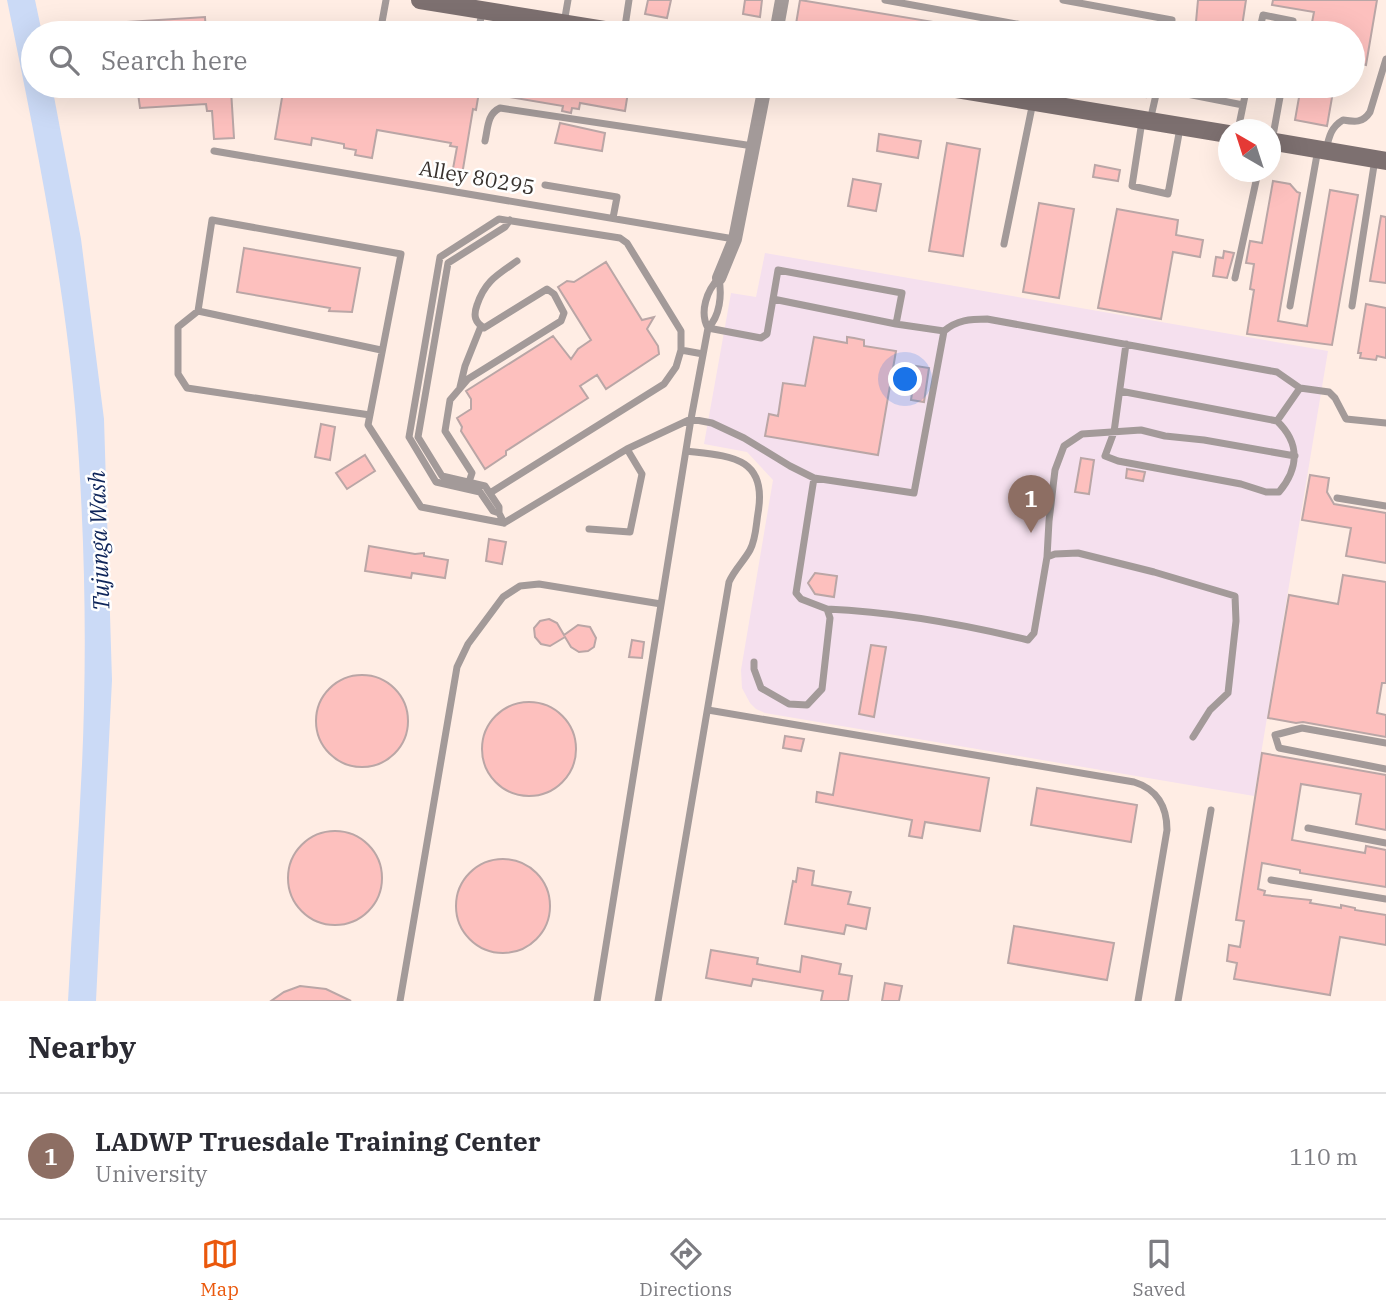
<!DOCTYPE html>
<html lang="en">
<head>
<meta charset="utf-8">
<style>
  body { margin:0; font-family:"IBM Plex Serif",serif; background:#f7f7f7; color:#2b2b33 }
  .compass { position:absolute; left:1218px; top:119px; width:63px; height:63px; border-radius:50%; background:#fff; box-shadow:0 7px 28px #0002; rotate:321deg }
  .you { position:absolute; left:906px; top:380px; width:24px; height:24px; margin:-18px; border:5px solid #fff; border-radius:50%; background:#1a73e8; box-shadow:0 0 0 10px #1a73e833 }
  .badge { display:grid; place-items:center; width:46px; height:46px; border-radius:50%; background:#ea580c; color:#fff; font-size:23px; font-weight:700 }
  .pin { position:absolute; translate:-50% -58px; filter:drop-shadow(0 2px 4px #0008) }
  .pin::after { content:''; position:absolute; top:37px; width:24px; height:21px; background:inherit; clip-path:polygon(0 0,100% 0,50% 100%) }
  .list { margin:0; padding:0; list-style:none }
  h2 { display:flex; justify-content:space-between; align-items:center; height:91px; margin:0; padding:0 28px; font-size:30px }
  h2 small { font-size:23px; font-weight:400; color:#7c7c81 }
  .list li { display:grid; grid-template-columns:46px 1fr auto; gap:21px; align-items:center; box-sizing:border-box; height:126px; padding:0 28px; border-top:2px solid #e1e1e2 }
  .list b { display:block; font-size:26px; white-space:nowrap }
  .list p { margin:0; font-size:23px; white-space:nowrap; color:#7c7c81 }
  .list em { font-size:23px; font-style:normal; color:#7c7c81 }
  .icon { flex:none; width:38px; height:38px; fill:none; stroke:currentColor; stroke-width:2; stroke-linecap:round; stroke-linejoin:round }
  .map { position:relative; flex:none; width:1386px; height:1001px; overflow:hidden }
  .search { position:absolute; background:#fff; box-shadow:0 7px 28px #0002; left:21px; right:21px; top:21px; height:77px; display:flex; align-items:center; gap:18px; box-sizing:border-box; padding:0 24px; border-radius:38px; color:#7c7c81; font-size:26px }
  .sheet { height:217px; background:#fff }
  nav { display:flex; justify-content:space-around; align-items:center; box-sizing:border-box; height:98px; border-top:2px solid #e1e1e2; background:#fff; font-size:19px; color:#7c7c81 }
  nav a { display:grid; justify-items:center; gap:4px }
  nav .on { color:#ea580c }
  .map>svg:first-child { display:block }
</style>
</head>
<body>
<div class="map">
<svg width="1386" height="1001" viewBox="0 0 1386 1001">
  <rect width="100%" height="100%" fill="#ffede4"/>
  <path fill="#f5e0ee" d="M765,253l563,98 -74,445 -489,-83 -9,-4 -6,-6 -8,-15 -1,-18 32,-190 -26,-28 -43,-8 27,-151 25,4z"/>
  <path fill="#cbdaf6" d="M7,0h28l7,33h-9v53h19l29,153 23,180 8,261 -16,321h-28c5,-99 14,-198 16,-296 2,-82 0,-163 -5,-244 -9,-155 -41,-309 -72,-461z"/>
  <path fill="#fdc0be" stroke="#baa6a6" stroke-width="2" d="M648,0h23l-4,18 -22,-4z
    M745,0h17l-2,17 -17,-3z
    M800,0l170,28v5h-173l-2,-3z
    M1198,0h48l-5,33h-46z
    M1273,0h104l-11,65 -13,-3v-29h-43l4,-21 -42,-7z
    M205,17l1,16h-76l-2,-11z
    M137,86h72v4l8,-1 -1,2 15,-1 3,48 -20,1 -2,-28h-5l-1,-7 -66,4z
    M284,86h345l-4,25 -45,-8 -1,6 -7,-1 -1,5 -9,-2 1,-5 -84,-14 -3,18 -3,-1 -11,66 -10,-1 5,-27 -7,-1 1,-3 -74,-13 -5,28 -17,-3 1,-5 -12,-2v-4l-32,-6 -1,7 -36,-6z
    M1110,86h38l-2,11 -36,-6z
    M1301,86h33l-7,40 -32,-6z
    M560,123l45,10 -3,18 -47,-8z
    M879,134l42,7 -3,17 -41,-7z
    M947,143l33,6 -17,107 -34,-5z
    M1095,165l25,5 -2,11 -25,-4z
    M853,179l28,5 -5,27 -28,-5z
    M1273,181l17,3 7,8 3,1 -22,128 29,5 23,-136 28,5 -26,150 -85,-11 7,-44 -4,-1 4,-25 -8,-1 4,-22 12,2z
    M1039,203l35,6 -15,89 -36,-6z
    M1117,209l61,11 -2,15 27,5 -3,17 -27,-5 -12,67 -63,-11z
    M1381,216l5,1v66l-16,-2z
    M244,248l116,20 -8,44 -23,-1 1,-3 -93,-16z
    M1224,251l10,2 -7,25 -14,-2 3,-19 7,1z
    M606,262l36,58 12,-3 -7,12 11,17 1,8 -53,35 -9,-14 -17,11 8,12 -82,53v4l-21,14 -24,-38 1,-4 -5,-9 14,-9v-10l-5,-8 87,-55 18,23 7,-10 13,-9 -33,-53 9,-6 7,1z
    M1366,304l20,4v50l-9,-2 -1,4 -16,-2 1,-5h-3z
    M814,337l33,6v-6l7,1 10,2v6l32,5 -18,104 -113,-19 4,-22 9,2 5,-33 22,3z
    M916,366l13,2 -5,34 -13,-2z
    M321,424l14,3 -5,33 -15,-3z
    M365,455l10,16 -28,18 -11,-16z
    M1081,458l13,2 -5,34 -14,-2z
    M1127,469l18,3 -2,9 -17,-3z
    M1310,475l19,3 -2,14 7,12 52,9v50l-40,-7 5,-28 -49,-8z
    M489,539l17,3 -4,22 -16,-3z
    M369,546l46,8 9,-1v3l24,4 -3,18 -33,-5 -1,5 -46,-7z
    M815,573l22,3 -3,21 -19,-3 -7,-11z
    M1343,575l43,7v101h-4l-5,30 9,2v22l-83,-15 -7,1 -28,-5 21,-123 49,9z
    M549,619l8,4 7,12 14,-10 12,2 6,11 -2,9 -6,4 -9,1 -8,-5 -6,-10 -15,9 -9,-2 -6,-7 -1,-9 6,-7z
    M632,640l12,2 -2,16 -13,-1z
    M871,645l15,2 -12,70 -15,-3z
    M316 721a46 46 0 1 1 92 0a46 46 0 1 1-92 0Z
    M482 749a47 47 0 1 1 94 0a47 47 0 1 1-94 0Z
    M785,736l19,3 -3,12 -18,-3z
    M840,753l149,25 -9,53 -55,-9 -3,16 -13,-2 3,-16 -96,-18 1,-10 16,3z
    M1262,753l124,22v55l-30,-6 5,-30 -60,-10 -9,56 73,13 1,-7 20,4v37l-86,-14v-3l-38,-7 -4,26 7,2 -1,4 47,5 -1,3 31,5v-3l14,3v2l31,5v30l-46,-8 -10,58 -96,-16 3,-16 -10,-2 2,-16 11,2 4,-26 -8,-1z
    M1037,788l100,17 -6,37 -100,-17z
    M288 878a47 47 0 1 1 94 0a47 47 0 1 1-94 0Z
    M456 906a47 47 0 1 1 94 0a47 47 0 1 1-94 0Z
    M798,868l16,3 -2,14 39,7 -3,12 22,4 -4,21 -20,-4 -2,9 -59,-10 8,-43 3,1z
    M1014,926l100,17 -7,37 -99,-17z
    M711,950l47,8 -1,6 43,8 2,-16 39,8 -2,10 13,2 -4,25h-27l2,-10 -70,-12 -2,7 -45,-8z
    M885,983l17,3 -3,15h-17z
    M300,986l26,3 25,12h-80l13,-9z"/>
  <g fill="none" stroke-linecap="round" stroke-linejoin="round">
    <path stroke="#a39a99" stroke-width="7" d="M885,0l181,33
      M1063,0l109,20 -3,13
      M564,23l4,-23
      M380,33l6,-33
      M478,33l4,-21
      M624,33l5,-33
      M1259,33l4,-18 30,6 -2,12
      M1182,93l61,12
      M1142,121l-10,65 36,8 12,-66
      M1150,121l8,-35
      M1238,130l9,-44
      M485,141c3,-13 2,-27 15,-33l253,38
      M1272,141l10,-55
      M1326,150c3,-13 5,-23 17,-30 12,2 20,3 27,-8l16,-53
      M214,151l520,88
      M545,185l72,12 -4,21
      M510,220l-5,7 -57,36 -30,174 24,39 43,10 14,21v6l5,10 123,-74 64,-30 21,4 32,15 46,28 24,12 100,15 30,-162 -48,-7
      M1004,244l29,-142
      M1235,278l23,-106
      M1290,306l28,-157
      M1352,306l23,-147
      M198,311l-20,16v47l9,14 183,27
      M708,328l53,10 6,-4 11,-64 124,23 -6,31 -123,-25
      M708,328c-9,-16 -1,-38 11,-50
      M944,331c13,-11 26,-12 43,-12l290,53 23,16 29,4 6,6 11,21 40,4
      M381,350l-183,-39 14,-91 189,34 -33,171 53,82 83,16
      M460,387l5,-21 16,-40
      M1120,391l157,30c23,22 22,47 2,71h-13l-25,-8 -123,-23 -13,-5 9,-24 12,-88
      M1277,421l23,-33
      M468,485l4,-12 -27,-42 5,-31 18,-21 93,-58 3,-8 -10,-19 -7,-5 -63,39c-9,-6 -11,-12 -7,-23 8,-24 20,-30 40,-44
      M490,493l174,-109 12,-17 5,-17
      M1337,498l49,8
      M499,513l-6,-2 -13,-19 -44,-10 -27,-45 31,-180 59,-38 121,19 7,5 54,88v19l22,4
      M589,529l41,3 12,-58 -15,-25
      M1047,557l2,-36 6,-51 9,-24 18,-12 59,-4 24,6 39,4 91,16
      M827,609c68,3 135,15 201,31l6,-7 13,-76 8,-3 23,-1 76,19 81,24 1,25 -8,72 -18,17 -17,27
      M754,662v7l7,19 28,16 18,1 15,-16 8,-71 -3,-9 -26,-10 -5,-6 18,-115
      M708,710l426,72c23,7 33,25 33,48l-29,171
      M1386,743l-84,-15 -27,7 4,13 107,21
      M1308,828l78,15
      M1271,880l115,19
      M400,1001l57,-334 11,-23 35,-47 17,-11 19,-2 122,20
      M597,1001l94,-582 17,-91c12,-12 14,-33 11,-49
      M658,1001l71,-419c5,-12 15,-21 21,-32 6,-11 6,-25 8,-37 10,-57 -29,-57 -72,-62
      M1178,1001l33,-191"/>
    <path stroke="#a39a99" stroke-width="14" d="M776,33l6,-33
      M719,278l16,-39 30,-153"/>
    <path stroke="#7d7070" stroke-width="18" d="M420,0l203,33
      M938,86l290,48
      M1270,141l116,20"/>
  </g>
  <g text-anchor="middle" stroke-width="5" stroke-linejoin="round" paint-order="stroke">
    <g font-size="21" fill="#38322e" stroke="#fff">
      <text transform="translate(477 178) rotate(10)" y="7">Alley 80295</text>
    </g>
    <g font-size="23" font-style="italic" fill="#0e255a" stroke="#fff">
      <text transform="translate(99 541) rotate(-92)" y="8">Tujunga Wash</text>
    </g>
  </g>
</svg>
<svg class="compass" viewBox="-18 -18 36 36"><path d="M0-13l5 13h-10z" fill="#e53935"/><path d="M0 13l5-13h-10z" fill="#7c7c81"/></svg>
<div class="you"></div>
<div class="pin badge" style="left:1031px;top:533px;background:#8d6e63">1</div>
<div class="search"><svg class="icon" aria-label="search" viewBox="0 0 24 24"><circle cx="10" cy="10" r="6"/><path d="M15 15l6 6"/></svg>Search here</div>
</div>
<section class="sheet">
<h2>Nearby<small></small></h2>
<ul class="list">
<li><span class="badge" style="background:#8d6e63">1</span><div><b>LADWP Truesdale Training Center</b><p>University</p></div><em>110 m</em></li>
</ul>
</section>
<nav>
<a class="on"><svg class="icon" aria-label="map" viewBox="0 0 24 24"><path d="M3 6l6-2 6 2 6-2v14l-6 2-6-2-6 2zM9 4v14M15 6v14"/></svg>Map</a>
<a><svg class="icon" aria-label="directions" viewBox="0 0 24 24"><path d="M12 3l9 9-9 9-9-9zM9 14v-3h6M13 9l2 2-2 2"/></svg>Directions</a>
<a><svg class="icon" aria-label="saved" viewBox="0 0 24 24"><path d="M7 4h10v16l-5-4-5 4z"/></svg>Saved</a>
</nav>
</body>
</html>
